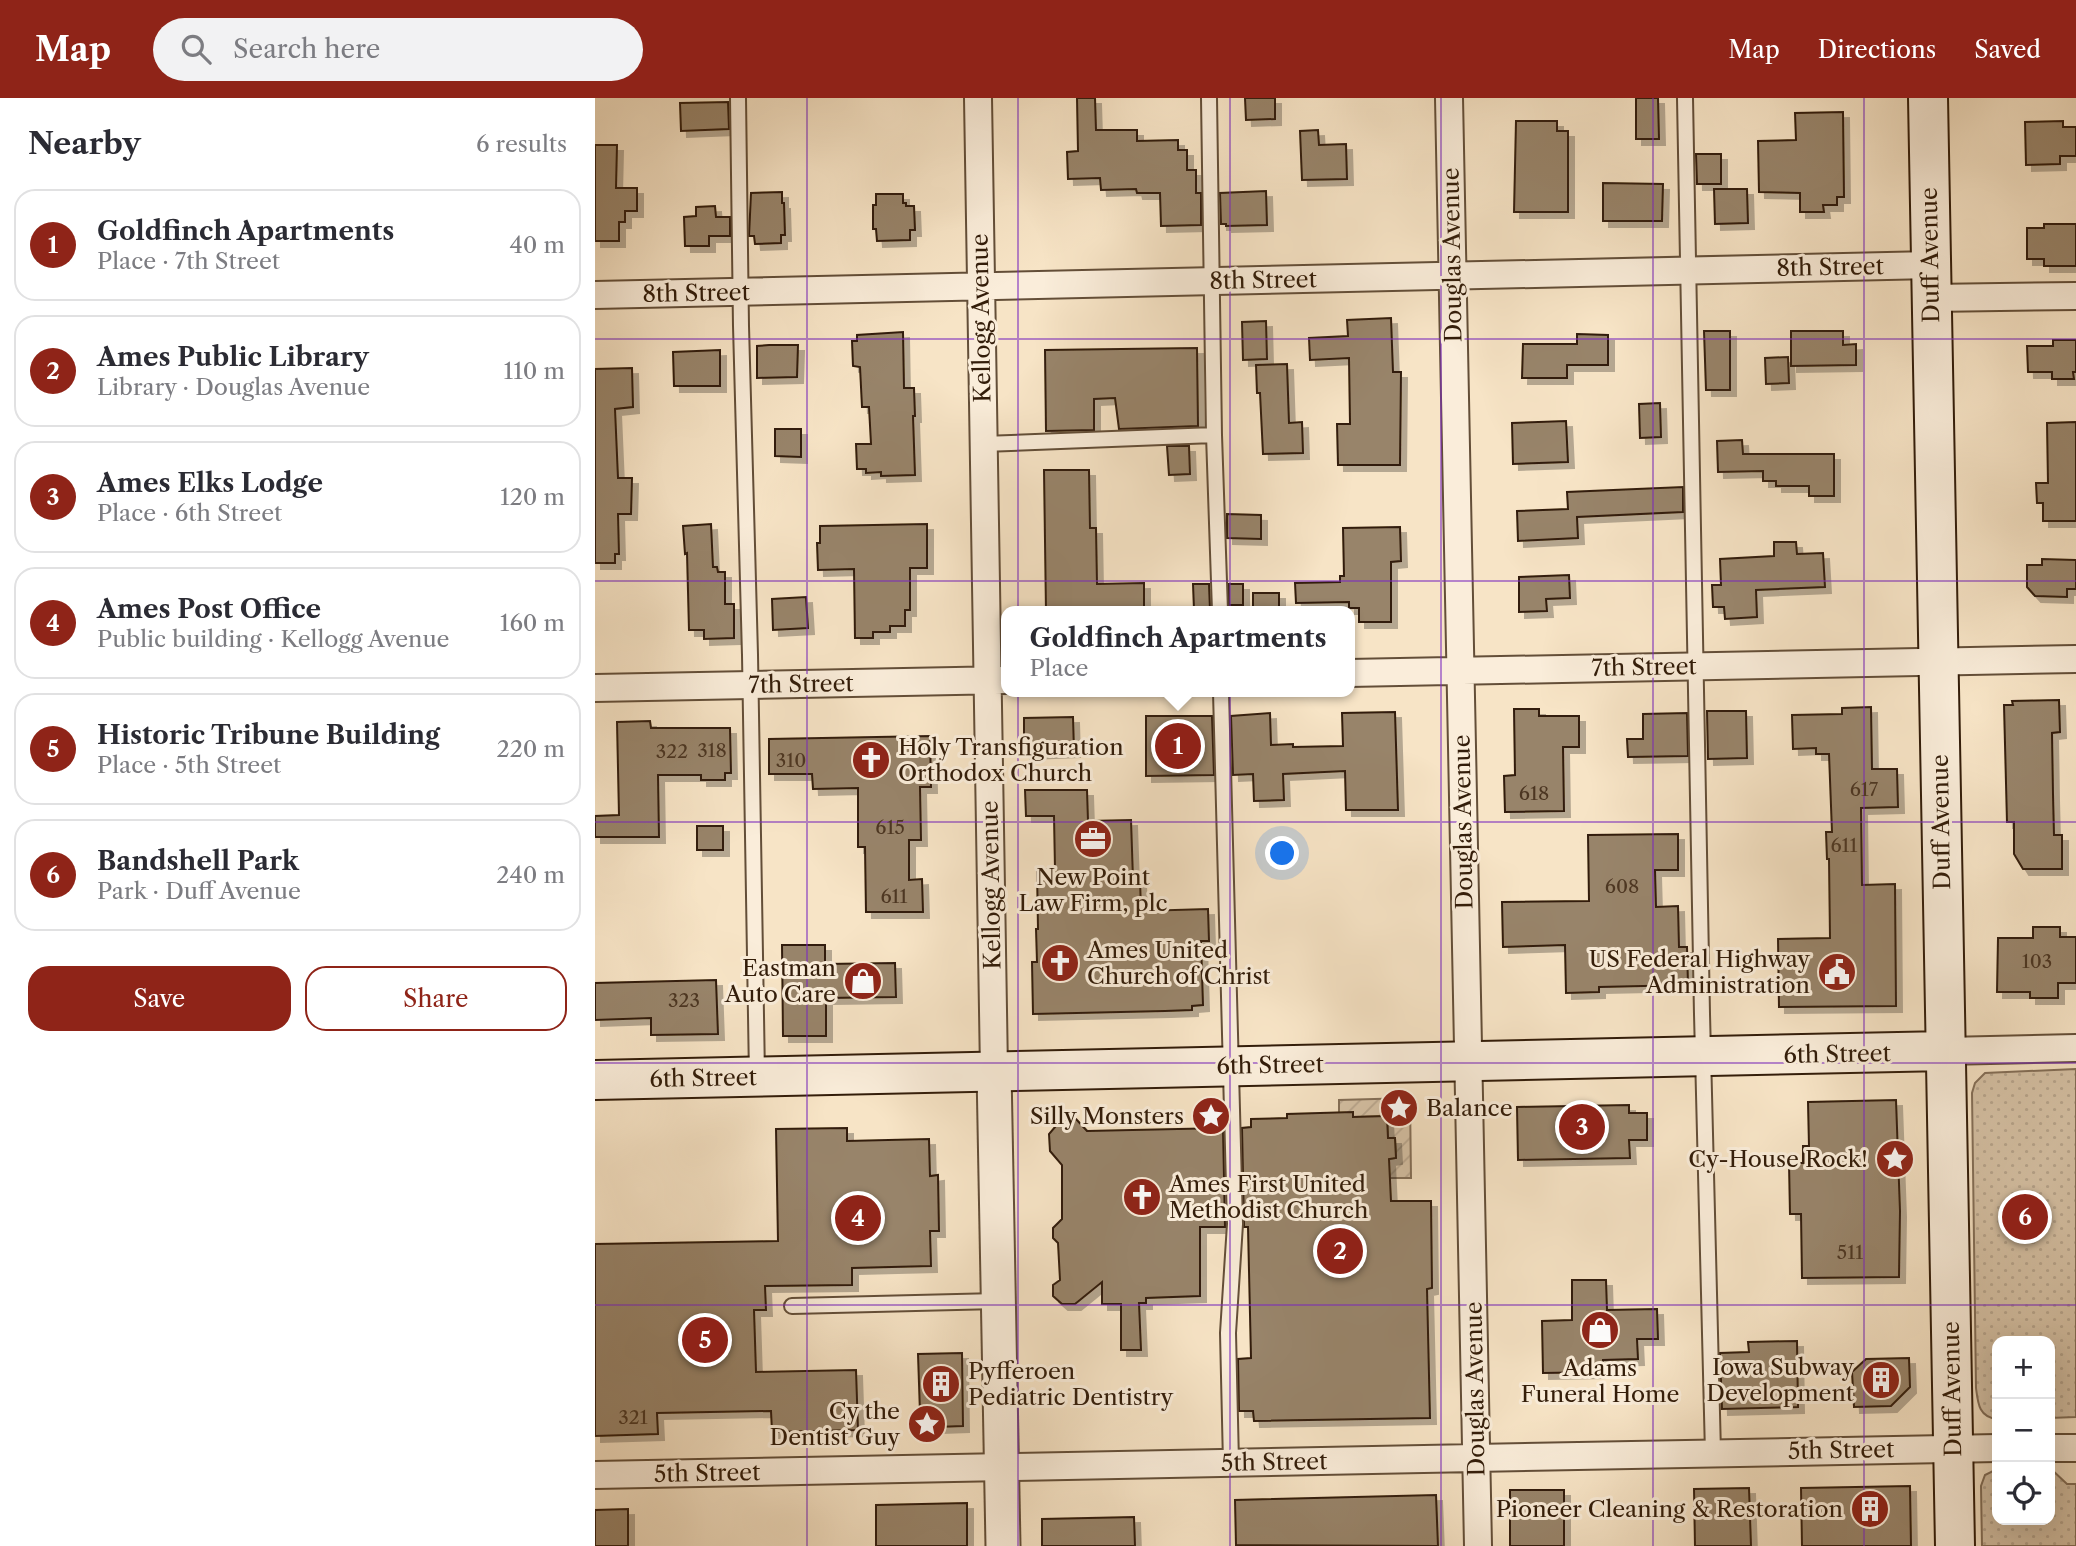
<!DOCTYPE html>
<html lang="en">
<head>
<meta charset="utf-8">
<style>
  body { margin:0; font-family:"Libre Caslon Text",serif; background:#f2f2f3; color:#2b2b33 }
  .controls { position:absolute; right:21px; bottom:21px; display:grid; overflow:hidden; border-radius:14px; box-shadow:0 7px 28px #0002 }
  .controls button { width:63px; height:63px; display:grid; place-items:center; padding:0; border:0; border-bottom:2px solid #e1e1e2; background:#fff; color:#2b2b33; font:35px sans-serif }
  .you { position:absolute; left:688px; top:756px; width:24px; height:24px; margin:-18px; border:5px solid #fff; border-radius:50%; background:#1a73e8; box-shadow:0 0 0 10px #1a73e833 }
  .badge { display:grid; place-items:center; width:46px; height:46px; border-radius:50%; background:#8f2418; color:#fff; font-size:23px; font-weight:700 }
  .pin { position:absolute; translate:-50% -50%; border:4px solid #fff; box-shadow:0 2px 7px #0006 }
  .popup { position:absolute; left:406px; top:508px; width:354px; height:91px; box-sizing:border-box; display:grid; place-content:center; border-radius:14px; background:#fff; filter:drop-shadow(0 2px 5px #0005); font-size:23px; white-space:nowrap; color:#7c7c81 }
  .popup b { font-size:26px; color:#2b2b33 }
  .popup::after { content:''; position:absolute; left:50%; top:100%; margin-left:-14px; border:14px solid transparent; border-top-color:#fff }
  .list { margin:0; padding:0; list-style:none }
  h2 { display:flex; justify-content:space-between; align-items:center; height:91px; margin:0; padding:0 28px; font-size:30px }
  h2 small { font-size:23px; font-weight:400; color:#7c7c81 }
  .list li { display:grid; grid-template-columns:46px 1fr auto; gap:21px; align-items:center; box-sizing:border-box; height:112px; margin:0 14px 14px; padding:0 14px; border:2px solid #e1e1e2; border-radius:21px }
  .list b { display:block; font-size:26px; white-space:nowrap }
  .list p { margin:0; font-size:23px; white-space:nowrap; color:#7c7c81 }
  .list em { font-size:23px; font-style:normal; color:#7c7c81 }
  .actions { display:flex; gap:14px; padding:21px 28px }
  .actions a { flex:1; padding:16px 0; border:2px solid #8f2418; border-radius:21px; text-align:center; font-size:24px; color:#8f2418 }
  .actions .main { background:#8f2418; color:#fff }
  .icon { flex:none; width:38px; height:38px; fill:none; stroke:currentColor; stroke-width:2; stroke-linecap:round; stroke-linejoin:round }
  .map { position:relative; flex:none; width:1481px; height:1448px; overflow:hidden }
  header { display:flex; align-items:center; gap:42px; box-sizing:border-box; height:98px; padding:0 35px; background:#8f2418; color:#fff }
  header strong { font-size:33px }
  nav { display:flex; gap:38px; margin-inline-start:auto; font-size:24px }
  .search { width:490px; height:63px; background:#f2f2f3; display:flex; align-items:center; gap:18px; box-sizing:border-box; padding:0 24px; border-radius:38px; color:#7c7c81; font-size:26px }
  main { display:flex }
  aside { flex:1; background:#fff }
  .map>svg:first-child { display:block }
</style>
</head>
<body>
<header>
<strong>Map</strong>
<div class="search"><svg class="icon" aria-label="search" viewBox="0 0 24 24"><circle cx="10" cy="10" r="6"/><path d="M15 15l6 6"/></svg>Search here</div>
<nav><a>Map</a><a>Directions</a><a>Saved</a></nav>
</header>
<main>
<aside>
<h2>Nearby<small>6 results</small></h2>
<ul class="list">
<li><span class="badge">1</span><div><b>Goldfinch Apartments</b><p>Place · 7th Street</p></div><em>40 m</em></li>
<li><span class="badge">2</span><div><b>Ames Public Library</b><p>Library · Douglas Avenue</p></div><em>110 m</em></li>
<li><span class="badge">3</span><div><b>Ames Elks Lodge</b><p>Place · 6th Street</p></div><em>120 m</em></li>
<li><span class="badge">4</span><div><b>Ames Post Office</b><p>Public building · Kellogg Avenue</p></div><em>160 m</em></li>
<li><span class="badge">5</span><div><b>Historic Tribune Building</b><p>Place · 5th Street</p></div><em>220 m</em></li>
<li><span class="badge">6</span><div><b>Bandshell Park</b><p>Park · Duff Avenue</p></div><em>240 m</em></li>
</ul>
<div class="actions"><a class="main">Save</a><a>Share</a></div>
</aside>
<div class="map">
<svg width="1481" height="1448" viewBox="0 0 1481 1448">
  <defs>
    <pattern id="grass-dots" width="8" height="8" patternUnits="userSpaceOnUse" patternTransform="scale(1.75)"><rect width="8" height="8" fill="#d6c2a6"/><path d="M2 2h.1M6 6h.1" fill="none" stroke="#b8a68e" stroke-width="1.8" stroke-linecap="round"/></pattern>
    <pattern id="garden-furrows" width="10" height="10" patternUnits="userSpaceOnUse" patternTransform="scale(1.75)"><rect width="10" height="10" fill="#d6c2a6"/><path d="M-1 1l2-2M0 10L10 0M9 11l2-2" fill="none" stroke="#b8a68e"/></pattern>
    <filter id="shadow"><feDropShadow dx="6" dy="6" stdDeviation="0" flood-color="#0004"/></filter>
  </defs>
  <rect width="100%" height="100%" fill="#f7e4c6"/>
  <filter id="stains"><feTurbulence type="fractalNoise" baseFrequency=".00286" numOctaves="4"/><feColorMatrix values="0 0 0 0 .2 0 0 0 0 .09 0 0 0 0 .02 0 0 0 .5 -.17"/></filter>
  <radialGradient id="worn" r=".72"><stop offset=".6" stop-color="#630" stop-opacity="0"/><stop offset="1" stop-color="#630" stop-opacity=".3"/></radialGradient>
  <path fill="url(#grass-dots)" stroke="#846f58" stroke-width="2" d="M1481,971v348l-26,1v-77h-53v78c-18,-2 -19,-15 -21,-31l-4,-295 3,-10 10,-10z
    M1455,1370l17,16h9v62h-94l-1,-60 4,-11 12,-6v51h53z"/>
  <path fill="url(#garden-furrows)" stroke="#846f58" stroke-width="2" d="M815,1000l1,80h-22v-19l7,-1 -1,-20h-7l-1,-22 -34,1v-4h-14v-13z"/>
  <path fill="#98846b" stroke="#321c09" stroke-width="2" filter="url(#shadow)" d="M482,0h18l1,32h41v11l41,-1v10h9v20h9v23h5v32l-40,1 -1,-33h-23l-1,-4 -35,1 -1,-12 -32,1 -1,-27 11,-1z
    M650,0h30v21l-29,1z
    M1041,0h22l1,41h-23z
    M133,4l1,27 -48,2 -1,-28z
    M1248,14l1,85h-7v8h-14l1,7h-24v-19l-41,-1 -1,-51 38,-1 -1,-27z
    M921,23h41v10h11v81h-54z
    M1468,23v6h13v29h-16v8l-34,1 -1,-43z
    M723,32l1,15 27,-1 1,35 -45,1 -2,-49z
    M0,47h22l-1,43h21v23h-12v11h-6v19h-24z
    M1101,56h25v30h-24z
    M1008,85l60,1 -1,37h-59z
    M1119,91h33l1,34 -33,1z
    M671,93l1,34 -41,1v-2h-5l-1,-31z
    M187,94v11h2l1,32h-4v8l-26,1 -1,-8h-5l2,-43z
    M281,96h27v9h3v3h8l1,24h-5v10l-33,1 -1,-12h-3v-24h3z
    M120,108l1,11h14v19h-21v10h-24l-1,-29 12,-1v-9z
    M1449,126h32v42h-32v-7h-17v-31h17z
    M796,220l2,54h8l-1,93h-62l-1,-41h13l-1,-66 -39,2 -1,-22 39,-2 -1,-16z
    M671,223l1,38 -24,1 -1,-38z
    M1109,233h26v59h-24z
    M1196,233h52v14l13,-1v21l-65,1z
    M308,234l1,56h10l1,28h-2l2,59 -34,1v-4l-15,1v-4h-9l-1,-25h15l-2,-37h-7l-2,-40 -7,-1 -1,-25h5v-6z
    M982,236l31,1v30h-41v13h-45l1,-34h54z
    M1458,242h23v32h-3l1,7h-22v-7h-24l-1,-26h26z
    M174,247h29l-1,32 -40,1v-32z
    M602,250l1,78 -79,3 -4,-31 -21,1v31l-48,1 -1,-81z
    M125,252v36h-46l-1,-34z
    M1193,259l1,26 -23,1 -1,-26z
    M692,266l2,59 13,-1 1,31 -40,1 -3,-61h-3l-1,-28z
    M37,270l1,39 -18,2 3,69h14l-1,36h-13l1,40h-4v9h-20v-194z
    M1065,305l1,34 -21,1 -1,-34z
    M971,323l2,41 -55,2 -1,-41z
    M1481,324v99h-33v-18h-6l-1,-20h12l-1,-60z
    M180,331h26v28l-26,-1z
    M1147,342l1,14h91v42h-25v-10h-33v-5h-13v-10l-45,1 -1,-31z
    M572,348h22l1,28 -21,1z
    M449,372h45l1,58h6l1,56 47,-1v28h-98z
    M1088,389v25l-106,5 1,21 -60,3 -1,-30 51,-2 -1,-17z
    M632,416l34,1v24l-34,-1z
    M116,426l2,43h4l1,5h7v32h9v34l-30,1v-9h-15l-2,-77 -2,1 -2,-28z
    M332,426v44h-17v42h-5v16h-15v6h-17v6h-18l-1,-69 -36,1 -1,-27h3v-17z
    M805,429l1,34 -10,1v60h-32v-14h-10v-6l-53,1 -1,-20 45,-1v-6h4l-1,-48z
    M1179,444h22l1,12 26,-1 2,34 -69,3 1,27 -32,2 -1,-12h-11l-1,-22h9l-1,-26 54,-3z
    M1447,461l34,1v29h-9v8l-32,-1 -8,-9v-22h15z
    M974,477l1,23 -24,1 1,12 -28,1v-35z
    M598,486h16l1,26h-16z
    M634,486h14v21h-14z
    M658,495h26v18h-26z
    M211,499l2,31 -35,2 -1,-31z
    M1464,602l1,32 -8,1 1,61 1,41h8v34h-39l-9,-15v-32h-7l-3,-117h9l-1,-4z
    M1276,609l1,62h25l1,38 -37,1 1,77 33,-1 1,122 -117,1 -1,-68 52,-1 -1,-79h-2l-1,-27h6l-3,-78h-13v-6l-23,1 -1,-34 50,-1v-6z
    M919,611h25v7h40v31h-16l1,64 -59,1 -1,-36 11,-1z
    M1112,613h39l1,47 -39,1z
    M800,614l3,98h-52l-1,-39 -62,3 1,26 -30,1 -1,-27 -20,1 -2,-59 39,-3 1,32 22,-1v3l50,-1 -1,-33z
    M1092,615l1,43 -60,1 -1,-18h16v-25z
    M551,618h66l2,59 -68,1z
    M478,619l1,34 -50,2v-35z
    M55,623l1,7h79l1,45h-6v7h-24v-5h-43l1,62h-64v-21l24,-1 -2,-93z
    M335,638l1,51h-11l1,53h-12v40l13,-1 1,33h-57l-1,-65h-7v-59l-45,1 -1,-15h-43v-35z
    M430,692h62l1,31 43,-1 2,59h7l1,32 67,-2 1,32h-8l2,64 -11,1v4l-27,1 -132,3 -1,-52h5l-1,-33h2l-1,-59 18,-1 -1,-53h-28z
    M102,728h26v24h-26z
    M1083,736v36h-23l1,37 22,-1 1,41h8l1,38 -89,2v5l-33,1 -1,-48 -62,2 -1,-45 87,-1 -1,-66z
    M1438,829h27v10h16v46h-18v15h-28v-6h-33l1,-54h35z
    M187,847h43v19l70,-1 1,34 -70,1v38h-43z
    M121,882l2,54 -67,1v-17l-56,2v-37z
    M1301,1002l4,111 -1,66 -97,1 -1,-64h-11l-1,-51h14v-17h6l-1,-44z
    M1034,1007v8h18v27h-18l1,18 -112,2 -1,-53z
    M758,1014v5l34,-1 1,22h7l1,20 -7,1 2,42h40l1,87 -5,1 3,129 -176,3 -1,-10h-14l-1,-52 13,-1 -3,-131h-4l-2,-99 9,-1v-8l36,-1v-4z
    M481,1021l11,12 136,-3 2,99h-25v69l-54,2v5h-7l2,47h-20v-46h-19v-22l-27,22h-13l-9,-8v-11l7,-5 -2,-37 -5,-5v-10l9,-9v-54l-12,-14 -1,-17 12,-14z
    M252,1030v13l82,-2 1,37 8,-1 1,56h-9l1,35 -79,2v17l-87,1 1,24h-12l2,62 100,-2 2,60 -86,2 -1,-21 -114,2 1,21 -63,2v-192l183,-3 -2,-112z
    M977,1182h34l1,30 50,-1 1,30h-21l1,20 -35,1v12l-60,1 -1,-52 30,-1z
    M1202,1243l1,66 -76,2 -2,-56 29,-1 -1,-10z
    M367,1255l1,73 -27,1 -16,-14 -2,-59z
    M1314,1260l1,29 -19,19 -37,1 -2,-35 14,-13z
    M1315,1388l1,60h-109l-1,-58z
    M1154,1390l2,58h-56l-1,-57z
    M915,1392h54v56h-54z
    M841,1397l2,51 -202,-1 -1,-45z
    M372,1405v43h-91v-41z
    M33,1411v37h-33v-36z
    M539,1419l1,29h-93v-27z"/>
  <g fill="none" stroke-linecap="round" stroke-linejoin="round">
    <defs>
      <path id="service" d="M143,0l3,228 9,329 7,421
        M614,0l5,337 6,176
        M1090,0l17,916 11,439
        M388,346l231,-9
        M626,594l14,532 -7,109 3,130
        M197,1208l206,-5"/>
      <path id="minor" d="M383,0l16,973
        M854,0l29,1448
        M0,197l1336,-30
        M1336,200l145,-2
        M754,575l727,-14
        M0,590l412,-8
        M1351,953l130,-3
        M1455,1350h26
        M0,1377l1402,-27"/>
      <path id="tertiary" d="M399,973l9,475"/>
      <path id="secondary" d="M1333,0l27,1448
        M0,982l1351,-29"/>
    </defs>
    <use href="#service" stroke="#634e38" stroke-width="18"/>
    <use href="#minor" stroke="#634e38" stroke-width="30"/>
    <use href="#tertiary" stroke="#634e38" stroke-width="37"/>
    <use href="#secondary" stroke="#321c09" stroke-width="42"/>
    <use href="#service" stroke="#faedda" stroke-width="14"/>
    <use href="#minor" stroke="#faedda" stroke-width="26"/>
    <use href="#tertiary" stroke="#faedda" stroke-width="33"/>
    <use href="#secondary" stroke="#faedda" stroke-width="38"/>
  </g>
  <path fill="none" stroke="#7b2cbf" stroke-width="2" stroke-opacity="0.55" d="M212,0v1448M423,0v1448M635,0v1448M846,0v1448M1058,0v1448M1269,0v1448M0,241h1481M0,483h1481M0,724h1481M0,965h1481M0,1207h1481"/>
  <defs>
    <symbol id="church-disc" viewBox="-11 -11 22 22"><circle r="9.5" fill="#8f2418" stroke="#faedda"/><path d="M-1.2-6h2.4v3.5h3.3v2.4h-3.3V6h-2.4V-.1h-3.3v-2.4h3.3Z" fill="#fff"/></symbol>
    <symbol id="office-disc" viewBox="-11 -11 22 22"><circle r="9.5" fill="#8f2418" stroke="#faedda"/><path d="M-6-3h4V-5.5h4V-3h4V5H-6ZM-1-4.5V-3h2v-1.5ZM-6 0V1H6V0Z" fill="#fff"/></symbol>
    <symbol id="civic-disc" viewBox="-11 -11 22 22"><circle r="9.5" fill="#8f2418" stroke="#faedda"/><path d="M-.6-6.5H3V-4.5H.6V-3L4-1V1h2V6H-6V1h2V-1L-.6-3ZM-1.2 2.5V6h2.4V2.5Z" fill="#fff"/></symbol>
    <symbol id="shop-disc" viewBox="-11 -11 22 22"><circle r="9.5" fill="#8f2418" stroke="#faedda"/><path d="M-5-2.5h2.3a2.7 3.5 0 0 1 5.4 0H5L5.5 6h-11ZM-1.5-2.5h3a1.5 2.3 0 0 0-3 0Z" fill="#fff"/></symbol>
    <symbol id="sight-disc" viewBox="-11 -11 22 22"><circle r="9.5" fill="#8f2418" stroke="#faedda"/><path d="M0-6L1.8-2.2L6-1.7L2.9 1.2L3.7 5.4L0 3.3L-3.7 5.4L-2.9 1.2L-6-1.7L-1.8-2.2Z" fill="#fff"/></symbol>
    <symbol id="building-disc" viewBox="-11 -11 22 22"><circle r="9.5" fill="#8f2418" stroke="#faedda"/><path d="M-4-6H4V6H1V3H-1V6H-4ZM-2.5-4.3h1.7v1.8h-1.7ZM.8-4.3h1.7v1.8H.8ZM-2.5-1h1.7V.8h-1.7ZM.8-1h1.7V.8H.8Z" fill="#fff"/></symbol>
  </defs>
  <g fill-rule="evenodd">
    <use href="#church-disc" x="254" y="640" width="44" height="44"/>
    <use href="#office-disc" x="476" y="719" width="44" height="44"/>
    <use href="#church-disc" x="443" y="843" width="44" height="44"/>
    <use href="#civic-disc" x="1220" y="852" width="44" height="44"/>
    <use href="#shop-disc" x="246" y="861" width="44" height="44"/>
    <use href="#sight-disc" x="782" y="988" width="44" height="44"/>
    <use href="#sight-disc" x="594" y="996" width="44" height="44"/>
    <use href="#sight-disc" x="1278" y="1039" width="44" height="44"/>
    <use href="#church-disc" x="525" y="1077" width="44" height="44"/>
    <use href="#shop-disc" x="983" y="1210" width="44" height="44"/>
    <use href="#building-disc" x="1264" y="1260" width="44" height="44"/>
    <use href="#building-disc" x="324" y="1264" width="44" height="44"/>
    <use href="#sight-disc" x="310" y="1304" width="44" height="44"/>
    <use href="#building-disc" x="1253" y="1389" width="44" height="44"/>
  </g>
  <g text-anchor="middle" stroke-width="6" stroke-linejoin="round" paint-order="stroke">
    <g font-size="19" fill="#4c3622">
      <text x="117" y="659">318</text>
      <text x="77" y="660">322</text>
      <text x="196" y="669">310</text>
      <text x="1269" y="698">617</text>
      <text x="939" y="702">618</text>
      <text x="295" y="736">615</text>
      <text x="1249" y="754">611</text>
      <text x="1027" y="795">608</text>
      <text x="299" y="805">611</text>
      <text x="1442" y="870">103</text>
      <text x="89" y="909">323</text>
      <text x="1255" y="1161">511</text>
      <text x="38" y="1326">321</text>
    </g>
    <g font-size="23" fill="#321c09" stroke="#faedda">
      <text transform="translate(857 157) rotate(-91)" y="8">Douglas Avenue</text>
      <text transform="translate(1335 157) rotate(-91)" y="8">Duff Avenue</text>
      <text transform="translate(1235 169) rotate(-1)" y="8">8th Street</text>
      <text transform="translate(668 182) rotate(-1)" y="8">8th Street</text>
      <text transform="translate(101 195) rotate(-1)" y="8">8th Street</text>
      <text transform="translate(386 220) rotate(-91)" y="8">Kellogg Avenue</text>
      <text transform="translate(1049 569) rotate(-1)" y="8">7th Street</text>
      <text transform="translate(206 586) rotate(-1)" y="8">7th Street</text>
      <text transform="translate(868 724) rotate(-91)" y="8">Douglas Avenue</text>
      <text transform="translate(1346 724) rotate(-91)" y="8">Duff Avenue</text>
      <text transform="translate(396 787) rotate(-91)" y="8">Kellogg Avenue</text>
      <text transform="translate(1242 956) rotate(-1)" y="8">6th Street</text>
      <text transform="translate(675 967) rotate(-1)" y="8">6th Street</text>
      <text transform="translate(108 980) rotate(-1)" y="8">6th Street</text>
      <text transform="translate(880 1291) rotate(-91)" y="8">Douglas Avenue</text>
      <text transform="translate(1357 1291) rotate(-91)" y="8">Duff Avenue</text>
      <text transform="translate(1246 1352) rotate(-1)" y="8">5th Street</text>
      <text transform="translate(679 1364) rotate(-1)" y="8">5th Street</text>
      <text transform="translate(112 1375) rotate(-1)" y="8">5th Street</text>
    </g>
    <g font-size="23" fill="#321c09" stroke="#faedda" text-anchor="end">
      <text x="303" y="657" text-anchor="start">Holy Transfiguration<tspan x="303" dy="26">Orthodox Church</tspan></text>
      <text x="498" y="787" text-anchor="middle">New Point<tspan x="498" dy="26">Law Firm, plc</tspan></text>
      <text x="492" y="860" text-anchor="start">Ames United<tspan x="492" dy="26">Church of Christ</tspan></text>
      <text x="1215" y="869">US Federal Highway<tspan x="1215" dy="26">Administration</tspan></text>
      <text x="241" y="878">Eastman<tspan x="241" dy="26">Auto Care</tspan></text>
      <text x="831" y="1018" text-anchor="start">Balance</text>
      <text x="589" y="1026">Silly Monsters</text>
      <text x="1273" y="1069">Cy-House Rock!</text>
      <text x="574" y="1094" text-anchor="start">Ames First United<tspan x="574" dy="26">Methodist Church</tspan></text>
      <text x="1259" y="1277">Iowa Subway<tspan x="1259" dy="26">Development</tspan></text>
      <text x="1005" y="1278" text-anchor="middle">Adams<tspan x="1005" dy="26">Funeral Home</tspan></text>
      <text x="373" y="1281" text-anchor="start">Pyfferoen<tspan x="373" dy="26">Pediatric Dentistry</tspan></text>
      <text x="305" y="1321">Cy the<tspan x="305" dy="26">Dentist Guy</tspan></text>
      <text x="1248" y="1419">Pioneer Cleaning &amp; Restoration</text>
    </g>
  </g>
  <rect width="100%" height="100%" filter="url(#stains)"/>
  <rect width="100%" height="100%" fill="url(#worn)"/>
</svg>
<div class="controls">
<button>+</button>
<button>−</button>
<button><svg class="icon" aria-label="locate" viewBox="0 0 24 24"><circle cx="12" cy="12" r="6"/><path d="M12 2v4M12 18v4M2 12h4M18 12h4"/></svg></button>
</div>
<div class="you"></div>
<div class="pin badge" style="left:583px;top:648px">1</div>
<div class="popup"><b>Goldfinch Apartments</b>Place</div>
<div class="pin badge" style="left:745px;top:1153px">2</div>
<div class="pin badge" style="left:987px;top:1029px">3</div>
<div class="pin badge" style="left:263px;top:1120px">4</div>
<div class="pin badge" style="left:110px;top:1242px">5</div>
<div class="pin badge" style="left:1430px;top:1119px">6</div>
</div>
</main>
</body>
</html>
